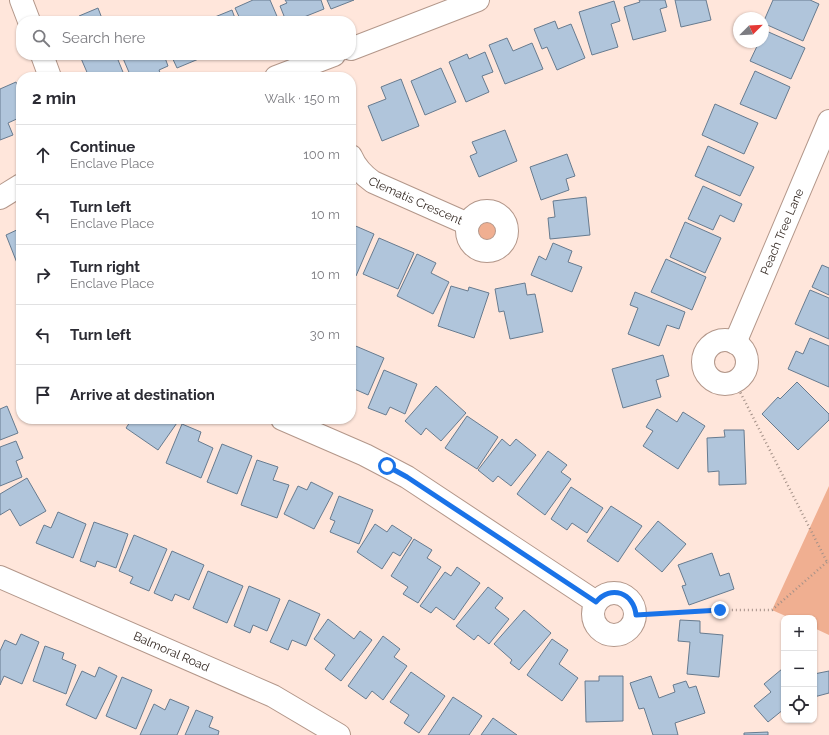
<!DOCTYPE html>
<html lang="en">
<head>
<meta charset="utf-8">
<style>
  body { margin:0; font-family:Raleway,sans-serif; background:#f2f2f3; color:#2b2b33 }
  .controls { position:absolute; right:12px; bottom:12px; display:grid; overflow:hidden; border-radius:8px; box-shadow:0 1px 3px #0004 }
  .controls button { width:36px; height:36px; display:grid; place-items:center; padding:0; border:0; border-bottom:1px solid #e1e1e2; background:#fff; color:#2b2b33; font:20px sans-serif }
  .compass { position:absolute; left:733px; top:12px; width:36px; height:36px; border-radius:50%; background:#fff; box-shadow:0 1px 3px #0004; rotate:66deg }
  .stop { position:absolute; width:12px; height:12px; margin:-9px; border:3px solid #1a73e8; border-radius:50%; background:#fff }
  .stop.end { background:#1a73e8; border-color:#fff; box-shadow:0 1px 4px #0008 }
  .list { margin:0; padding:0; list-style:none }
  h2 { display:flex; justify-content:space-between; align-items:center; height:52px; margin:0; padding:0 16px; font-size:17px }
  h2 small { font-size:13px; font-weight:400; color:#7c7c81 }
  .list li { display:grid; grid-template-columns:26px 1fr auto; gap:12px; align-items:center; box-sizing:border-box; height:60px; padding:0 16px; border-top:1px solid #e1e1e2 }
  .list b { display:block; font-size:15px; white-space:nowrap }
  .list p { margin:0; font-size:13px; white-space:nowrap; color:#7c7c81 }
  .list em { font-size:13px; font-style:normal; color:#7c7c81 }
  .icon { flex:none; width:22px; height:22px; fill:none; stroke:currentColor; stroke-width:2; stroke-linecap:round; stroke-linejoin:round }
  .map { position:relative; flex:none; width:829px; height:735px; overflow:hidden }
  .search { position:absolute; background:#fff; box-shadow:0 1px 3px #0004; left:16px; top:16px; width:340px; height:44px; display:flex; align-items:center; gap:10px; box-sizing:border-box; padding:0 14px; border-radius:16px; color:#7c7c81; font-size:15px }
  .panel { position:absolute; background:#fff; box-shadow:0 1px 3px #0004; left:16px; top:72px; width:340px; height:352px; border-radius:16px }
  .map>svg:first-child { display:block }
</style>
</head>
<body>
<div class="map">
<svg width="829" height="735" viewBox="0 0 829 735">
  <rect width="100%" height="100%" fill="#ffe6db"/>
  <path fill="#f0af91" d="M477 231a10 10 0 1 1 20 0a10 10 0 1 1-20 0Z
    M829,486v149l-15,-7v-10h-24l-18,-8z"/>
  <path fill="#b0c5db" stroke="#677b8f" d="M253,0h17l9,21h-38l-6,-13z
    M285,0h36l3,9 -30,12h-8l-6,-15 7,-3z
    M327,0h27l-23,9z
    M639,0h26l2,7 -7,2 6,22 -33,9 -9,-33 16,-5z
    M675,0h31l5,20 -30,7z
    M773,0h37l9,4 -16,37 -40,-18z
    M614,1l6,20 -9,3 7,23 -26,8 -13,-43z
    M98,8l5,13h-22l-2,-5z
    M232,10l4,11h-31z
    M555,21l3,8 13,-5 14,34 -28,12 -10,-23 -5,2 -8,-20z
    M764,30l41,18 -14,31 -41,-18 9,-19h4z
    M507,38l6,13 19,-8 11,26 -38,15 -16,-39z
    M485,52l8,20 -11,4 7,16 -23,10 -17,-40 18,-8 2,5z
    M82,55h34l9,22h-36l-9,-21z
    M124,55h40l4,11 -9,4 2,5 -5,2h-25l-9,-21z
    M171,55h29l1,3 -24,10z
    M441,68l15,34 -31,13 -14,-34z
    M755,71l35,16 -14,32 -36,-15z
    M401,79l18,47 -37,15 -14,-35 18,-7 -5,-12z
    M16,82l5,11v24l-13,6 5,12 -13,5v-51z
    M715,104l43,19 -14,31 -42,-19z
    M505,130l12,31 -38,16 -9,-21 7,-3 -5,-11z
    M708,146l46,21 -14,29 -45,-20z
    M567,154l8,22 -9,3 3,11 -28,10 -11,-33z
    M703,186l39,18 -8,18 -14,-7 -7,15 -25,-11z
    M586,197l4,38 -40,4 -2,-21 7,-1 -2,-16z
    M685,222l36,16 -16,35 -35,-16z
    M351,224l23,10 -18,42 -5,-2z
    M21,228v40h-2l-13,-33z
    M379,238l35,15 -16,36 -35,-15z
    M553,243l19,8 -4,11 14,5 -10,25 -41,-17 8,-19 7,4z
    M417,254l19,9 -5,10 18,9 -16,32 -36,-18z
    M666,259l40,18 -14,33 -41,-18z
    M822,265l7,3v27l-17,-8z
    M525,283l2,12 8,-1 8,38 -33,7 -6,-28 -5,1 -4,-23z
    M451,286l17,5 1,-4 20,6 -15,45 -36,-12z
    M810,290l19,8v41l-34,-15z
    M635,292l50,20 -6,17 -12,-4 -8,21 -31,-12 10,-26 -8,-3z
    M810,338l19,8v41l-41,-18 8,-18 7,3z
    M351,344l33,14 -16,37 -16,-7 -1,2z
    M663,355l6,21 -13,4 5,17 -38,11 -11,-39z
    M384,370l33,14 -12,30 -15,-7 -4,8 -18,-7z
    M797,382l32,32v6l-31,30 -36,-36 16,-17 2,2z
    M436,386l30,27 -25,28 -15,-13 -5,7 -16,-14z
    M7,406l11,27 -18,7v-31z
    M657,409l20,13 6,-10 22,14 -27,43 -35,-23 10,-15 -7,-4z
    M467,416l31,21 -21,32 -32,-21z
    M108,419h8l-4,4z
    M132,419h45l2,1 -21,30 -32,-22z
    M182,424l19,8 -3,9 15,7 -12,30 -35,-15z
    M724,430h20l2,54 -27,1v-14l-11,1 -1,-34 18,-1z
    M502,439l8,7 6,-7 20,16 -25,31 -13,-10 -5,6 -15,-12z
    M16,441l7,17 -7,3 6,16 -22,9v-39z
    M222,444l30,12 -15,38 -30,-12z
    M548,451l19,14 -6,7 10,7 -26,36 -28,-21z
    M257,460l21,7 -5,13 16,5 -12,33 -36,-13z
    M27,478l19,33 -26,15 -10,-17 -10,6v-21z
    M311,482l22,11 -19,36 -30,-15 14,-28 9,4z
    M571,487l32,21 -16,25 -15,-10 -5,7 -16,-11z
    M339,496l34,14 -14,34 -29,-12 5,-11 -5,-2z
    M611,506l31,20 -24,36 -31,-21z
    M58,512l28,12 -13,34 -37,-15 8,-18 7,3z
    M658,521l28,23 -24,28 -27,-23z
    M94,522l34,12 -12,34 -19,-7 -2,6 -15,-6z
    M375,524l12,8 5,-7 20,13 -12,18 -7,-4 -11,17 -25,-17z
    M134,535l33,14 -18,42 -19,-8 3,-6 -14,-6z
    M414,539l18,11 -5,8 14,9 -23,36 -15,-9 5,-7 -17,-11z
    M172,551l32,14 -15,35 -14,-6 -3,7 -18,-8z
    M712,553l8,23 9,-3 5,16 -45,16 -7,-19 4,-1 -8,-20z
    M457,567l23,16 -26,37 -18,-13 -5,6 -11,-7 25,-34 6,4z
    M208,571l35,15 -16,37 -34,-15z
    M249,586l31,13 -13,32 -14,-6 -3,8 -16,-7z
    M488,587l15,11 -8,10 14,11 -20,25 -11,-9 -4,5 -18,-14z
    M289,600l31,14 -14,32 -14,-6 -4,10 -18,-8z
    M524,610l27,23 -32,37 -9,-7 2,-3 -18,-16z
    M328,619l26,20 6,-8 12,9 -31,41 -16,-12 10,-14 -21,-16z
    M680,620l20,1v12l23,2 -4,42 -32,-3 3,-32 -12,-1z
    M21,634l18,8 -17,42 -18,-8 -4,9v-34l5,-11 11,5z
    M383,636l17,13 -6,8 13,9 -24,34 -11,-9 -6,8 -18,-13z
    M552,639l16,11 -9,14 19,14 -16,23 -35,-26z
    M45,646l19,7 -2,6 14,6 -10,29 -33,-13z
    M99,667l18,9 -21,43 -30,-14 16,-34 13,6z
    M782,669l2,3v37l-16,13 -14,-16 17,-14 -7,-8z
    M829,671v22l-15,4v-23z
    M411,672l34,24 -26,37 -15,-10 5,-8 -19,-13z
    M599,676h24v45l-37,1 -1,-41h14z
    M651,676l8,22 16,-6 -2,-7 13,-4 3,7 7,-2 9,27 -30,10 3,12h-25l-9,-27 -5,1 -9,-26z
    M122,677l30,13 -16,39 -30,-13z
    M453,697l29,19 -13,19h-41z
    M170,699l19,8 -12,28h-37l14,-31 11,6z
    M196,710l17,7 -4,10 10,4 -1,4h-33z
    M493,718l24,17h-36z
    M768,732v3h-24v-2z"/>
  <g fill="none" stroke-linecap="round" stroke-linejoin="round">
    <defs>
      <g id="minor">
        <path d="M21,0l8,21"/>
        <path d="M351,49l127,-49"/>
        <path d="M42,55l8,22"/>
        <path d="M276,77l58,-22"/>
        <path id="s1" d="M351,156c5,12 12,19 22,26l95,42"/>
        <path d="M0,198l21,-13"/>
        <circle cx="487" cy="231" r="20"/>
        <circle cx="725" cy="362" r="22"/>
        <path id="s2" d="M735,343l94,-222"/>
        <path d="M282,419l83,36 42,22 189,125"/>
        <path id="s3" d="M0,577l273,119 66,39"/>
        <circle cx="614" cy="614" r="21"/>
      </g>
    </defs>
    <use href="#minor" stroke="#b3978a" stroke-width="24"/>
    <path stroke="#a49188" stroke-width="2.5" stroke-dasharray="1 3" stroke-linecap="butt" d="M735,382l92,180h2
      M636,615l85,-5h51l55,-48"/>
    <use href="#minor" stroke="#fff" stroke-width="22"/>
  </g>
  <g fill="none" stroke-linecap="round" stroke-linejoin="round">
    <path stroke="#1a73e8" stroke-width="5" d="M387,466l20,11 189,125c15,-18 38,-9 40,13l84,-5"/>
  </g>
  <g text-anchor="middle" stroke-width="3" stroke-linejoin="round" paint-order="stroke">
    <g font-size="12" fill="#352a24" stroke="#fef7f5">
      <text dy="4" stroke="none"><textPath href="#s1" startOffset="81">Clematis Crescent</textPath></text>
      <text dy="4" stroke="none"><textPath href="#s2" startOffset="121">Peach Tree Lane</textPath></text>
      <text dy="4" stroke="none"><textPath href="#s3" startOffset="187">Balmoral Road</textPath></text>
    </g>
  </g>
</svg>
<div class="controls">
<button>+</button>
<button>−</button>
<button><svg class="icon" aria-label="locate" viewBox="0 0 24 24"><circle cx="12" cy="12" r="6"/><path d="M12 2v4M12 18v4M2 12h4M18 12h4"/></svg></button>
</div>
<svg class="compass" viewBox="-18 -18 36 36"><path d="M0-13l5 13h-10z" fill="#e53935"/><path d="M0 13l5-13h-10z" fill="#7c7c81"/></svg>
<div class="stop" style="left:387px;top:466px"></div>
<div class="stop end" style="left:720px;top:610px"></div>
<div class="search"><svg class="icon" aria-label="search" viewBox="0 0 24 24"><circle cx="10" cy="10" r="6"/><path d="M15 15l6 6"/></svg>Search here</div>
<section class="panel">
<h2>2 min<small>Walk · 150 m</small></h2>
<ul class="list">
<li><svg class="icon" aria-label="ahead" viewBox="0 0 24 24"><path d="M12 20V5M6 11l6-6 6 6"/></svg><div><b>Continue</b><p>Enclave Place</p></div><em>100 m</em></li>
<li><svg class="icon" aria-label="left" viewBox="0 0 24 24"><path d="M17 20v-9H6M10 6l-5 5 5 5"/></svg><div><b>Turn left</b><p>Enclave Place</p></div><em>10 m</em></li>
<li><svg class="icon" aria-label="right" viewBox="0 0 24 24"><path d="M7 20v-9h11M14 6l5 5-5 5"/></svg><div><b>Turn right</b><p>Enclave Place</p></div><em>10 m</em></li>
<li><svg class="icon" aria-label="left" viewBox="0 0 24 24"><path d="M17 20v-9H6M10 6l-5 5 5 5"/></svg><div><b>Turn left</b></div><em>30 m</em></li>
<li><svg class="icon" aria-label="arrive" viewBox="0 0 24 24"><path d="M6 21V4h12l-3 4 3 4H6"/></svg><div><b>Arrive at destination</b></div></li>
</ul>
</section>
</div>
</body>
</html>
